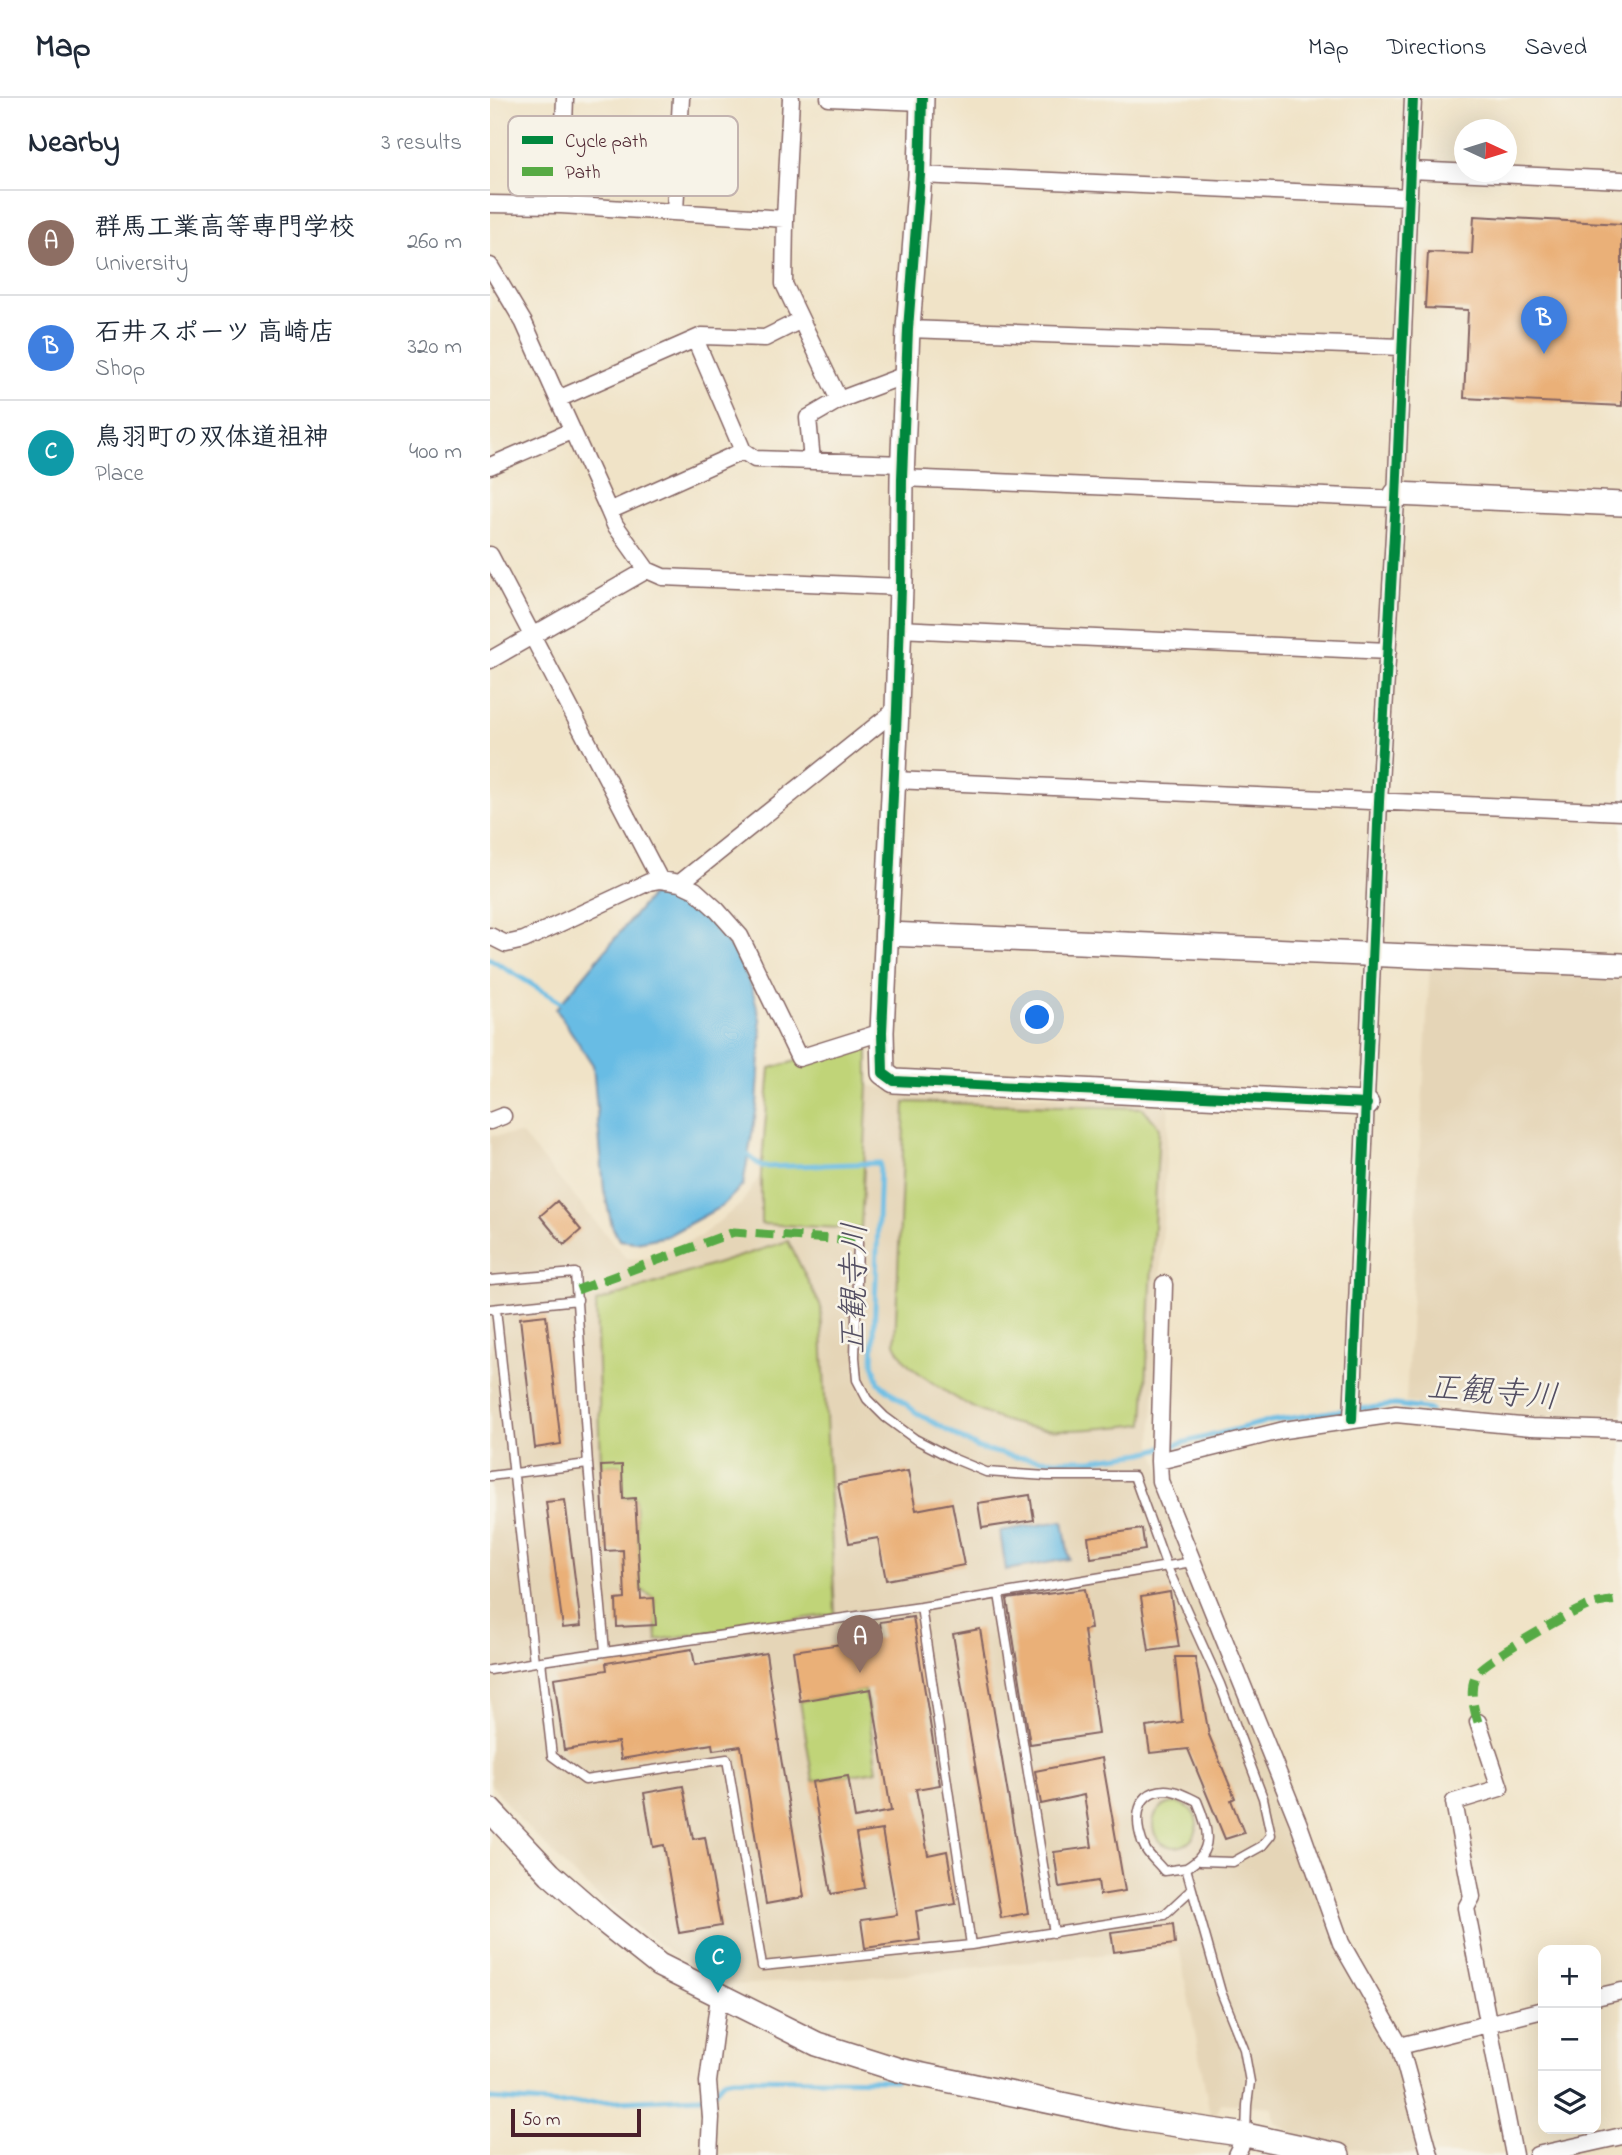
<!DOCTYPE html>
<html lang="en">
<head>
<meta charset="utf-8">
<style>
  body { margin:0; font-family:"Indie Flower","Klee One",sans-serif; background:#f6f6f7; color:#1f2937 }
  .controls { position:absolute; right:21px; bottom:21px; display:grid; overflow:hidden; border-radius:14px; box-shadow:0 7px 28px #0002 }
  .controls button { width:63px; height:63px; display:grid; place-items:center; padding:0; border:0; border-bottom:2px solid #e0e1e3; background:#fff; color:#1f2937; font:35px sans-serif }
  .compass { position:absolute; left:964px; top:21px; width:63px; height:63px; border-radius:50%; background:#fff; box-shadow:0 7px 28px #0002; rotate:94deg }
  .scale { position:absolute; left:21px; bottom:18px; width:130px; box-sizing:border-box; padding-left:7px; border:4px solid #4a1f2b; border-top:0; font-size:19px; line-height:24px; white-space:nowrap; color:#4a1f2b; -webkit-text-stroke:5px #f7f3e8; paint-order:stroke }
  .you { position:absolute; left:548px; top:920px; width:24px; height:24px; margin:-18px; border:5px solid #fff; border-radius:50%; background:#1a73e8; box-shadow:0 0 0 10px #1a73e833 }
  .badge { display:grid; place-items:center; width:46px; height:46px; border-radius:50%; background:#b5179e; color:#fff; font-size:23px; font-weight:700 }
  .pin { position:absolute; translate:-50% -58px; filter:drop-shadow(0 2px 4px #0008) }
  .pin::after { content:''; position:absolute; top:37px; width:24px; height:21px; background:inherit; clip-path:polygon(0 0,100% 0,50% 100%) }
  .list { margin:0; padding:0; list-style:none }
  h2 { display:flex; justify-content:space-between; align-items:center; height:91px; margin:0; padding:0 28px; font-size:30px }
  h2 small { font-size:23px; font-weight:400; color:#747a83 }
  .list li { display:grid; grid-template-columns:46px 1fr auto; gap:21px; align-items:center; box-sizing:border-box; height:105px; padding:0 28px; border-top:2px solid #e0e1e3 }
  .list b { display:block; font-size:26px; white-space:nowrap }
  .list p { margin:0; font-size:23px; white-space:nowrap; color:#747a83 }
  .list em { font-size:23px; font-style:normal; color:#747a83 }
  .icon { flex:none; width:38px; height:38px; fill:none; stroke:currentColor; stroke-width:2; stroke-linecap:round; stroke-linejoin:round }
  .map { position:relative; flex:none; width:1132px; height:2057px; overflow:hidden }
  header { display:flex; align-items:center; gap:42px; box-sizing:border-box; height:98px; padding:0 35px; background:#fff; border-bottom:2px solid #e0e1e3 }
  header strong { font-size:33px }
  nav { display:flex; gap:38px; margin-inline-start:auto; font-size:24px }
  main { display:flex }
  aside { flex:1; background:#fff }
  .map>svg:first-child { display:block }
</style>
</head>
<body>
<header>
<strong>Map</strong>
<nav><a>Map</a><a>Directions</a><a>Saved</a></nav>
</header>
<main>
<aside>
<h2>Nearby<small>3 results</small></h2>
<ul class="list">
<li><span class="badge" style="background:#8d6e63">A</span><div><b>群馬工業高等専門学校</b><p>University</p></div><em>260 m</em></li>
<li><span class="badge" style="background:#3f7fe0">B</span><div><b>石井スポーツ 高崎店</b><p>Shop</p></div><em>320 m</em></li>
<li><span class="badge" style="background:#0f9aa8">C</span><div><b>鳥羽町の双体道祖神</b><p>Place</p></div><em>400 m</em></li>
</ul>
</aside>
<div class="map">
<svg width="1132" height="2057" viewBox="0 0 1132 2057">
  <rect width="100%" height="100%" fill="#f7f3e8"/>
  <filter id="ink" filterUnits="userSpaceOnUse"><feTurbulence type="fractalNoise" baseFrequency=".0143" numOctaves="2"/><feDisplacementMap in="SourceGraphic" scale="14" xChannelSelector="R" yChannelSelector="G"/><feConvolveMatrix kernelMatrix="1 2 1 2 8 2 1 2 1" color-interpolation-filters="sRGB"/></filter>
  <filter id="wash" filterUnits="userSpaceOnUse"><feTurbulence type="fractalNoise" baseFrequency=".00686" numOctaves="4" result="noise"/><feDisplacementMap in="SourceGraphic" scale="28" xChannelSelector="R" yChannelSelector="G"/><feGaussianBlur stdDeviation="1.57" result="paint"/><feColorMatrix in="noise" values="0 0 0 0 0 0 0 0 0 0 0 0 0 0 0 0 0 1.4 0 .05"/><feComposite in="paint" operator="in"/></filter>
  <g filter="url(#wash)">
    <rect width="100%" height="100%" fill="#f0e3c7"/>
    <path fill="#e5d5b7" d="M940,867l192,10v441h-89l-127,-14z
      M378,944v43l22,5 279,12 -17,343 139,377 103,225 28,108h-38l-89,-20 -20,-13 -2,-15 -52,-4 -9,22 -33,-178 -271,27 -186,12 -44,-28 -61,-45 -44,-39 -53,-54 -30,-37v-647l31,-2 105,124 16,1 57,-22 42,-33 20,-30 9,-106z"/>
    <path fill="#c0d478" stroke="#857a52" stroke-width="2" d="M378,944v43l-7,144 -100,-5v-50l9,-106z
      M415,1004l238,6 16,19 -15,297c-39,4 -81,10 -120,2 -31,-6 -62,-23 -88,-41 -17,-12 -33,-21 -41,-42z
      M298,1143l33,66 14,307 -178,26 -3,-42 -14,-9 -5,-91h-12l-2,-33 -20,1 -5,-164z
      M375,1592l12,81 -64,10 -13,-80z
      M663 1727a22 22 0 1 1 44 0a22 22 0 1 1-44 0Z"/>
    <path fill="#68bce4" stroke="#596e88" stroke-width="2" d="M167,790l32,11 26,27 22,31 15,31 8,31 1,18 -4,69 -14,79 -21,21 -55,30 -31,6 -17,-2 -7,-14 -8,-36 -11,-125 -37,-56z
      M573,1423l6,38 -63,11 -6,-39z"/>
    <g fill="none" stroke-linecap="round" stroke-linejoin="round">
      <path stroke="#68bce4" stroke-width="5" d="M0,861l76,46
        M254,1054l18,15 118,-4 -7,200 6,20 38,30 61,35 37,9 38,3h38l52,-7 122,-31 79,-12
        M869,1311l36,-4 36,5
        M0,2001l68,5 142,-7 13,-3 11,-14 10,-2 162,2"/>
    </g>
    <g id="blocks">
      <path fill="#eab078" d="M984,118l148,8v182l-158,-8 4,-88 -43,-2 3,-56 44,2z
        M67,1103l24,29 -17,15 -24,-29z
        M56,1217l15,129 -26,4 -15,-130z
        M132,1367l1,34 12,-1 6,101 13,-1 2,27 -39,2 -1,-27 9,-1 -2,-49 -18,1 -4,-85z
        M418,1373l8,39 36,-7 12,62 -78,15 -8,-42 -29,5 -11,-59z
        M540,1397l4,25 -52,8 -4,-25z
        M75,1402l16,126 -18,2 -17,-126z
        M652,1431l3,21 -54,8 -3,-21z
        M595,1491l6,40 -7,1 14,104 -68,10 -23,-145z
        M680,1494l9,55 -30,4 -8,-54z
        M423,1519l27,168 -24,4 12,66 19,-4 9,53 -40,7 4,29 -55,8 -4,-28 36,-5 -15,-85 -26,4 9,54 -34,6 -19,-112 36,-6 7,42 36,-7 -20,-122 -71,12 -7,-50 89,-13 -2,-16z
        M490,1531l48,284 -27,5 -48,-284z
        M202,1551l3,16 71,-12 13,87h-1l26,157 -38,7 -25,-158 -28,4 -1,-6 -91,15 -3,-17 -54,8 -10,-72 53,-8 -1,-7z
        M685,1559h20l14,78 26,63 -4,2 13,33 -19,6 -37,-90 -38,4 -4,-26 36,-5z
        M612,1660l23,133 -25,4 -2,-14 -39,6 -5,-35 38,-5 -8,-52 -43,9 -6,-33z
        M193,1688l10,53 12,-2 16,89 -42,7 -15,-88 -11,2 -9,-54z
        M683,1826l2,20 -61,8 -3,-20z"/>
    </g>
  </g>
  <g filter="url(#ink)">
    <use href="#blocks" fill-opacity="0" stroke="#846462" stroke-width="2"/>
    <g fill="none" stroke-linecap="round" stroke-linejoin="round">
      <defs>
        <path id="lane" d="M368,1143l-3,116 2,23 10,19 18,18 30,22 37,19 34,14 61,4h87l33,91 53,117 43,114 8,37 -9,11 -29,16 -33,-1
          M0,1182l85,-7 13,191 17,187
          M0,1211l88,-9
          M6,1211l38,353
          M0,1378l98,-12
          M509,1496l55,339
          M431,1509l50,338
          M51,1563l11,95 33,24 142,-21 35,207 209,-21 193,-30 27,-25
          M0,1572l51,-9 380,-54 271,-45
          M696,1770l-22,3c-5,-7 -13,-13 -18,-21 -12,-21 -14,-59 19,-60 11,0 22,6 32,11 11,26 19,51 -11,67l35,124 23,57 6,33 -3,23 -1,29"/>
        <path id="street" d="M301,0l-6,121 -1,65 55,116
          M339,0l93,4
          M920,72l212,10
          M430,77l489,22
          M0,106l71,1 224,14
          M71,107l4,-107
          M185,113l6,-113
          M0,168l34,57 34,76
          M418,231l494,18
          M205,241l48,112 12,8 148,5
          M253,353l-134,60 -51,-112 144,-63 63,2 36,-18
          M322,363l-4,-43 31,-18 69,-26
          M0,368l81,-35
          M412,380l494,21
          M0,457l170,325
          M157,472l16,7 238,10
          M408,531l490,22
          M0,562l157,-90 -32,-45 -6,-14
          M404,682l728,32
          M190,785l217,-174
          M0,838l16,8 18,-4 125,-58 11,-2 20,3 15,7 22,20 23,26 59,122 83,-26
          M0,1023l13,-5
          M862,1321l27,-617 17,-303 17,-401
          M669,1363l5,-177
          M988,1624l22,66 -46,14 18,95 -6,11 48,247
          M1106,1899l26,-6
          M910,1948l143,-36
          M219,2057l2,-37 -3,-36 11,-86
          M746,2057l10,-20
          M940,2057l-30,-109 -59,-103 -43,-121 -138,-341 -1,-20 125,-31 112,-16 135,13 91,3
          M1047,2057l85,-19"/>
        <path id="secondary" d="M432,0l-2,77 -12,154 -6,149 -1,109 -4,122 -15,323 1,41 11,8 473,23
          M906,396l226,10
          M398,836l734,31
          M0,1712l60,64 55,48 54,43 158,79 82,26 224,47 123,18 92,20"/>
      </defs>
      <use href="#lane" stroke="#846462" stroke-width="11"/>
      <use href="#street" stroke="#846462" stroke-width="19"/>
      <use href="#secondary" stroke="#846462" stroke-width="26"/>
      <use href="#lane" stroke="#fff" stroke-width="8"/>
      <use href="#street" stroke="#fff" stroke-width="16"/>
      <use href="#secondary" stroke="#fff" stroke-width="23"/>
      <path stroke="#57aa44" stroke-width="9" stroke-dasharray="18 9" stroke-linecap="butt" d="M87,1192l157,-58 124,9
        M988,1624c-5,-15 -9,-33 -2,-48 5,-12 98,-64 114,-69 10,-3 22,-4 32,-6"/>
      <defs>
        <path id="cycleway" d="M432,0l-2,77 -12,154 -6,149 -1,109 -4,122 -15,323 1,41 11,8 473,23
          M862,1321l27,-617 17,-303 17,-401"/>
      </defs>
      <use href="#cycleway" stroke="#f7f3e8" stroke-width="15"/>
      <use href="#cycleway" stroke="#00873e" stroke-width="10"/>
    </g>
  </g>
  <g text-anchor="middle" stroke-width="5" stroke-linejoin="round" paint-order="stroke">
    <g font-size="33" font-style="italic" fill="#534e62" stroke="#f7f3e8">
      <text transform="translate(362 1190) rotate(-89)" y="12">正観寺川</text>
      <text transform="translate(1003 1292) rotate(5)" y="12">正観寺川</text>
    </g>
  </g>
  <rect x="18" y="18" width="230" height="80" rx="10" fill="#f7f3e8" stroke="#c3b3af" stroke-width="2"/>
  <rect x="32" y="38" width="31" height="8" fill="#00873e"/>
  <rect x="32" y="69" width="31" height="9" fill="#57aa44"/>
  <g font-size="19" fill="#4a1f2b">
    <text x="75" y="49">Cycle path</text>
    <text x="75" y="80">Path</text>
  </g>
</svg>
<div class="controls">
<button>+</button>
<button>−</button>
<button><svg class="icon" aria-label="layers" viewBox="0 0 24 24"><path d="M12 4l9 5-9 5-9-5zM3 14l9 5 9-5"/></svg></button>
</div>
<svg class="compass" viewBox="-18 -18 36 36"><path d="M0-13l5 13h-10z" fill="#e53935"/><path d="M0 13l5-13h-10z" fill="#747a83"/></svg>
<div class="scale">50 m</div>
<div class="you"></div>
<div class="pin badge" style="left:370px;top:1575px;background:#8d6e63">A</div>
<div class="pin badge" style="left:1054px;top:256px;background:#3f7fe0">B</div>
<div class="pin badge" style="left:228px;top:1895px;background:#0f9aa8">C</div>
</div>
</main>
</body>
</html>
